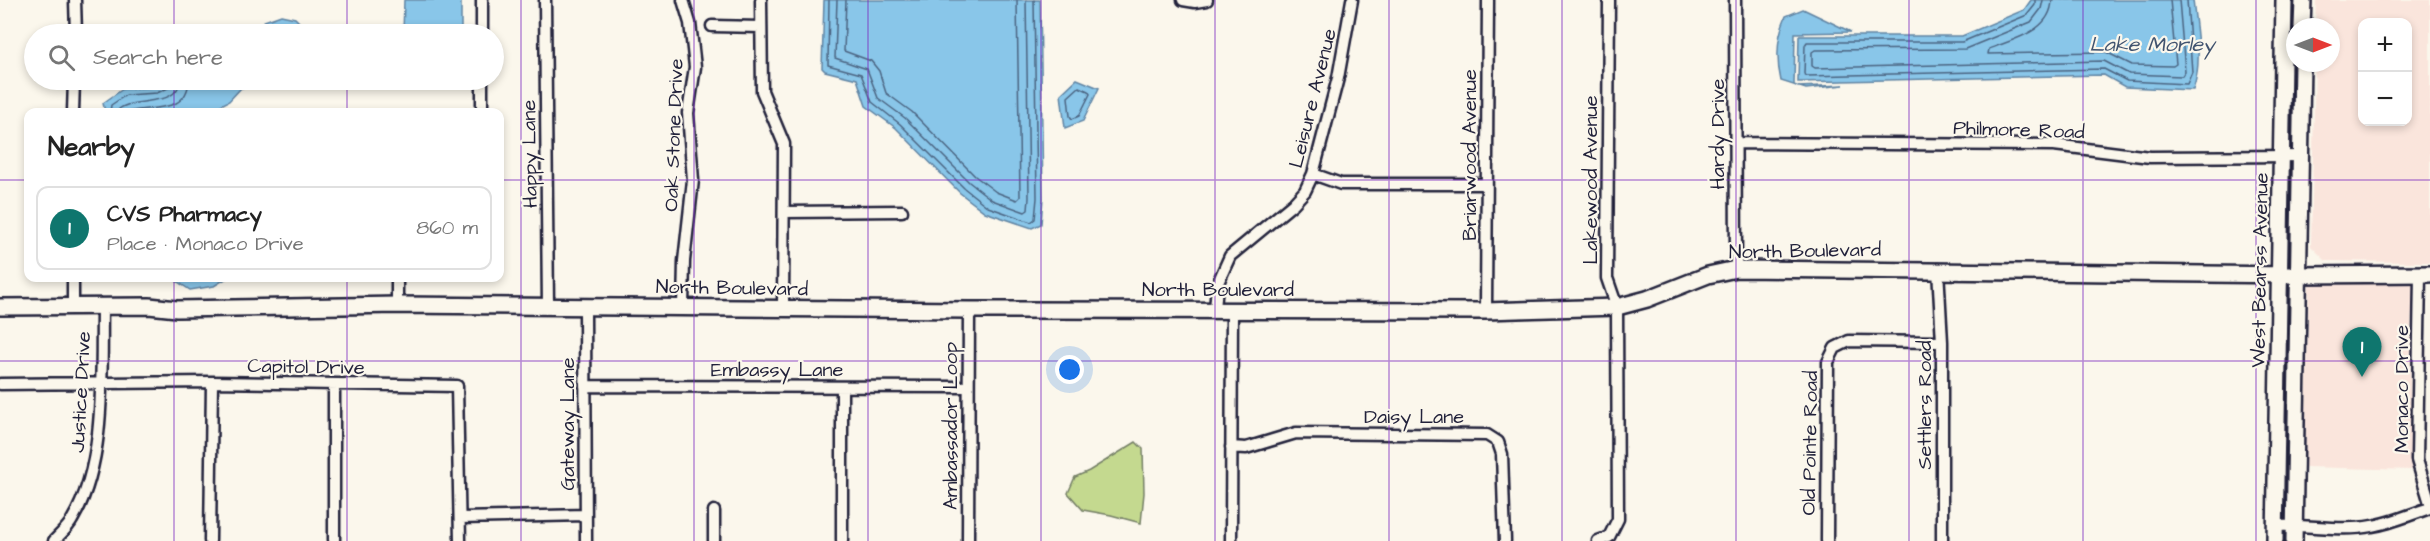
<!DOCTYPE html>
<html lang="en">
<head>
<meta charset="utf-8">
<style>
  body { margin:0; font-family:"Architects Daughter",sans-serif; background:#f6f6f6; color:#222 }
  .controls { position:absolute; right:18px; top:18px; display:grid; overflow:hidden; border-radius:12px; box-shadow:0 3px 9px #0003 }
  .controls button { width:54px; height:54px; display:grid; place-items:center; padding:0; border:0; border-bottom:2px solid #e0e0e0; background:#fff; color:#222; font:30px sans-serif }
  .compass { position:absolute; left:2286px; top:18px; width:54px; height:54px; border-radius:50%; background:#fff; box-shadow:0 3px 9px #0003; rotate:90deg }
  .you { position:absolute; left:1070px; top:370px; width:21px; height:21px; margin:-15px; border:4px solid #fff; border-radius:50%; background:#1a73e8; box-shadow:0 0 0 9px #1a73e833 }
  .badge { display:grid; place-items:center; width:39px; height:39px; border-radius:50%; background:#0f766e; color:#fff; font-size:20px; font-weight:700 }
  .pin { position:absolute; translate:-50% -50px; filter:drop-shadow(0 2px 3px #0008) }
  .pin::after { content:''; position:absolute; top:32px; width:21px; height:18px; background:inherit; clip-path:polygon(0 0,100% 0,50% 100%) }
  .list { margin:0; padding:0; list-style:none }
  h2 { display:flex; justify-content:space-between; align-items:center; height:78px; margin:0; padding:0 24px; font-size:26px }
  h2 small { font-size:20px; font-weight:400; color:#767676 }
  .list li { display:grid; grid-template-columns:39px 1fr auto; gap:18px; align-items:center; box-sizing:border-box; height:84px; margin:0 12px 12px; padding:0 12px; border:2px solid #e0e0e0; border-radius:12px }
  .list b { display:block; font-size:22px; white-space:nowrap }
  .list p { margin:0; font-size:20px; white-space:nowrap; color:#767676 }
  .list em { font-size:20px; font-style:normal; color:#767676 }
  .icon { flex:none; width:33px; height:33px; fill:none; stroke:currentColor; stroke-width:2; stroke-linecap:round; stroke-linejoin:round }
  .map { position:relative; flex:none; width:2430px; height:541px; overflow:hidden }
  .search { position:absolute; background:#fff; box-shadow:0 3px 9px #0003; left:24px; top:24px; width:480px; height:66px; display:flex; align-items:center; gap:15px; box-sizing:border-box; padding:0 21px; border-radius:33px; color:#767676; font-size:22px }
  .panel { position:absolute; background:#fff; box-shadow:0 3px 9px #0003; left:24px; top:108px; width:480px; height:174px; border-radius:12px }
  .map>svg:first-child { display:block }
</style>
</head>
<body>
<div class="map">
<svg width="2430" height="541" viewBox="0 0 2430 541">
  <rect width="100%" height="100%" fill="#fbf7ec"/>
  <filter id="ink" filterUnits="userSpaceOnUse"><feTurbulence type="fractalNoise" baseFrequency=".0167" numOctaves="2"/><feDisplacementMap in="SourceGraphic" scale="12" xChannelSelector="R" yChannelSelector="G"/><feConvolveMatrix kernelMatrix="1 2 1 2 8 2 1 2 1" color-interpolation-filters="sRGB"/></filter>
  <g filter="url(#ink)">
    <path fill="#fae5dc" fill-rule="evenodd" d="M2316,0h114v262l-104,-1 -15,-15 4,-183h16v-36h-16zM2362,22h46v100h-46z
      M2414,279l-4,63 1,118 3,10 -109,-3 4,-187z"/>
    <path fill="#c4d98f" stroke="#737e65" stroke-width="1.5" d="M1136,442l7,7 1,44 -3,30 -30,-8 -28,-5 -15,-17 7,-16 14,-6z"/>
    <path fill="#89c6e9" stroke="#6084a3" stroke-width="1.5" d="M404,0h57v34h-58z
      M824,0h216l3,198 -2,26 -9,4 -47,-16 -25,-19 -64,-65 -30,-22 -9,-27 -32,-8 -3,-3z
      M2031,0h162c3,30 10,61 0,90l-68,-3 -21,-12 -306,7 1,-46h163l62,-26z
      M1803,9l48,23 -56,1 -1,52 4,2 46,-2 -38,4 -25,-8c-5,-22 -4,-45 5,-65z
      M281,15l14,3 9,9 1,7h-45l4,-13z
      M1077,79l22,9 -16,33 -18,7 -4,-34z
      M171,80h100l-30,8 -12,13 -21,11h-103l-2,-9 20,-14 33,-2z
      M175,278h52l-13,8 -24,4 -15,-10z"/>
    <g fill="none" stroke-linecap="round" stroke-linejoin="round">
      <path stroke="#4b6481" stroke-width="1.5" d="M829,0l-1,65 33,9 11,28 28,22 64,64 24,19 43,15 4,-3 2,-21 -3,-198
        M837,0l-2,58 32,11 11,29 27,20 64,64 23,18 33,12 3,-2 1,-12 -3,-198
        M846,0l-2,51 27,10 8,10 7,22 26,19 63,64 21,16 21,8 3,-3 -3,-197
        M2035,0v5l-8,10 -65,27h-155l-2,3 -1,29 3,2 297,-7 23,12 60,3 5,-12 -5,-72
        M2043,0l-2,9 -10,13 -66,27 -150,1 -3,2v14l3,2 289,-7 25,13 53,2 3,-5 -6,-71
        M2052,0c-1,32 -39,39 -63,49l-1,5 118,-2 26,13 41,1 3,-2 -6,-64
        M1079,87l9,4 2,3 -11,22 -7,3 -2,-3 -2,-19z
        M110,112l1,-7 15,-10 31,-2 13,-6 2,-7
        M118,112l1,-3c18,-13 59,-1 61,-29
        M129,112c22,-7 58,3 60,-32"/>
      <defs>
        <path id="street" d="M75,0l1,34
          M482,0v34
          M545,0l3,307
          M761,0l1,91 22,53 -1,165
          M1183,0l12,2 12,-2
          M1735,0l1,269
          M712,26l49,1
          M482,80v32
          M73,112l1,-32
          M1735,143l319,2 96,12 152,-1
          M1313,174l28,10h146
          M784,212l118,-1
          M1938,269l4,73v199
          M2420,274l-3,186 13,43
          M73,278v28
          M397,305v-27
          M683,307l1,-46 9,-81 -5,-67 7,-46 -5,-44 -7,-23
          M585,308l1,233
          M1215,310l2,-25 13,-29 63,-52 12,-13 8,-17 25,-96 14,-78
          M1486,311l2,-311
          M0,384l212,-2 245,4 3,155
          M585,386l383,1
          M1231,447l15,1 50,-15 191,2 11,7 4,12 3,87
          M460,518l126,-3
          M2275,526c32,-2 66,6 97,0 20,-3 39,-12 58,-18
          M334,540v-156
          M54,541c6,-7 14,-13 18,-21 35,-58 29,-148 30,-214
          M210,541l2,-159
          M714,541v-30
          M842,541v-153
          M968,541l1,-231
          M1231,541l1,-231
          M1598,541l11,-4 9,-18 -1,-212 -10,-29 2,-278
          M1827,541l1,-179 7,-14 14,-7 93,1"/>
        <path id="secondary" d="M2302,27l1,-27
          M0,307l149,-1 28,3 220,-4 572,5 517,1 131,-4 30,-8 61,-24 28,-6 563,6 131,-1
          M2275,541l9,-541
          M2294,541l8,-478"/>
      </defs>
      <use href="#street" stroke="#22223b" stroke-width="15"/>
      <use href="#secondary" stroke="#22223b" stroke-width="20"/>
      <use href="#street" stroke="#fbf7ec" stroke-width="10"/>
      <use href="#secondary" stroke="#fbf7ec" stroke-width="15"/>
    </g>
  </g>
  <path fill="none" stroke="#7b2cbf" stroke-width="1.5" stroke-opacity="0.55" d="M174,0v34M347,0v34M521,0v541M694,0v541M868,0v541M1041,0v541M1215,0v541M1389,0v541M1562,0v541M1736,0v541M1909,0v541M2083,0v541M2256,0v541M174,80v32M347,80v32M0,180h28M500,180h1930M174,278v263M347,278v263M0,361h2430"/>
  <g text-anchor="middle" stroke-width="4.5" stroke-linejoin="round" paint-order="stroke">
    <g font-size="20" fill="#22223b" stroke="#fbf7ec">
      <text transform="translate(1312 98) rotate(-76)" y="7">Leisure Avenue</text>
      <text transform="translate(2019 129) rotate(2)" y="7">Philmore Road</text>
      <text transform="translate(1717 134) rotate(-90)" y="7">Hardy Drive</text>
      <text transform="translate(673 135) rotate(-88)" y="7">Oak Stone Drive</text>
      <text transform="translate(529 154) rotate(-91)" y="7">Happy Lane</text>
      <text transform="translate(1469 155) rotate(-90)" y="7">Briarwood Avenue</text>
      <text transform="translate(1590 180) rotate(-90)" y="7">Lakewood Avenue</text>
      <text transform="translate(1805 250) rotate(-1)" y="7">North Boulevard</text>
      <text transform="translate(2259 270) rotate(-89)" y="7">West Bearss Avenue</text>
      <text transform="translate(732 287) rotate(1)" y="7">North Boulevard</text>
      <text x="1218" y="296">North Boulevard</text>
      <text transform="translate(306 366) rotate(1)" y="7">Capitol Drive</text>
      <text x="777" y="376">Embassy Lane</text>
      <text transform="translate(2401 389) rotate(-90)" y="7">Monaco Drive</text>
      <text transform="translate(80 392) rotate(-87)" y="7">Justice Drive</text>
      <text transform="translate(1924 405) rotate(-90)" y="7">Settlers Road</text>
      <text x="1414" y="423">Daisy Lane</text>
      <text transform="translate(567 424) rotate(-90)" y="7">Gateway Lane</text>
      <text transform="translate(950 426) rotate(-90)" y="7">Ambassador Loop</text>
      <text transform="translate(1809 443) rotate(-89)" y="7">Old Pointe Road</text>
    </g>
    <g font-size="21" font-style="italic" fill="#41536f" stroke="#fbf7ec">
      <text x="2152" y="51">Lake Morley</text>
    </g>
  </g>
</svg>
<div class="controls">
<button>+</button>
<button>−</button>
</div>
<svg class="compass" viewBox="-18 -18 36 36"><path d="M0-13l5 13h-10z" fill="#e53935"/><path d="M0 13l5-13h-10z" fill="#767676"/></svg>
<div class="you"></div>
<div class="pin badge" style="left:2362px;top:377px">1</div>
<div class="search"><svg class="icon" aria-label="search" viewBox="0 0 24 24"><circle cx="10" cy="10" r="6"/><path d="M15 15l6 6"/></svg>Search here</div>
<section class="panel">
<h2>Nearby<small></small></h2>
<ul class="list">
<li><span class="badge">1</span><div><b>CVS Pharmacy</b><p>Place · Monaco Drive</p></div><em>860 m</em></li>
</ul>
</section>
</div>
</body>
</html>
